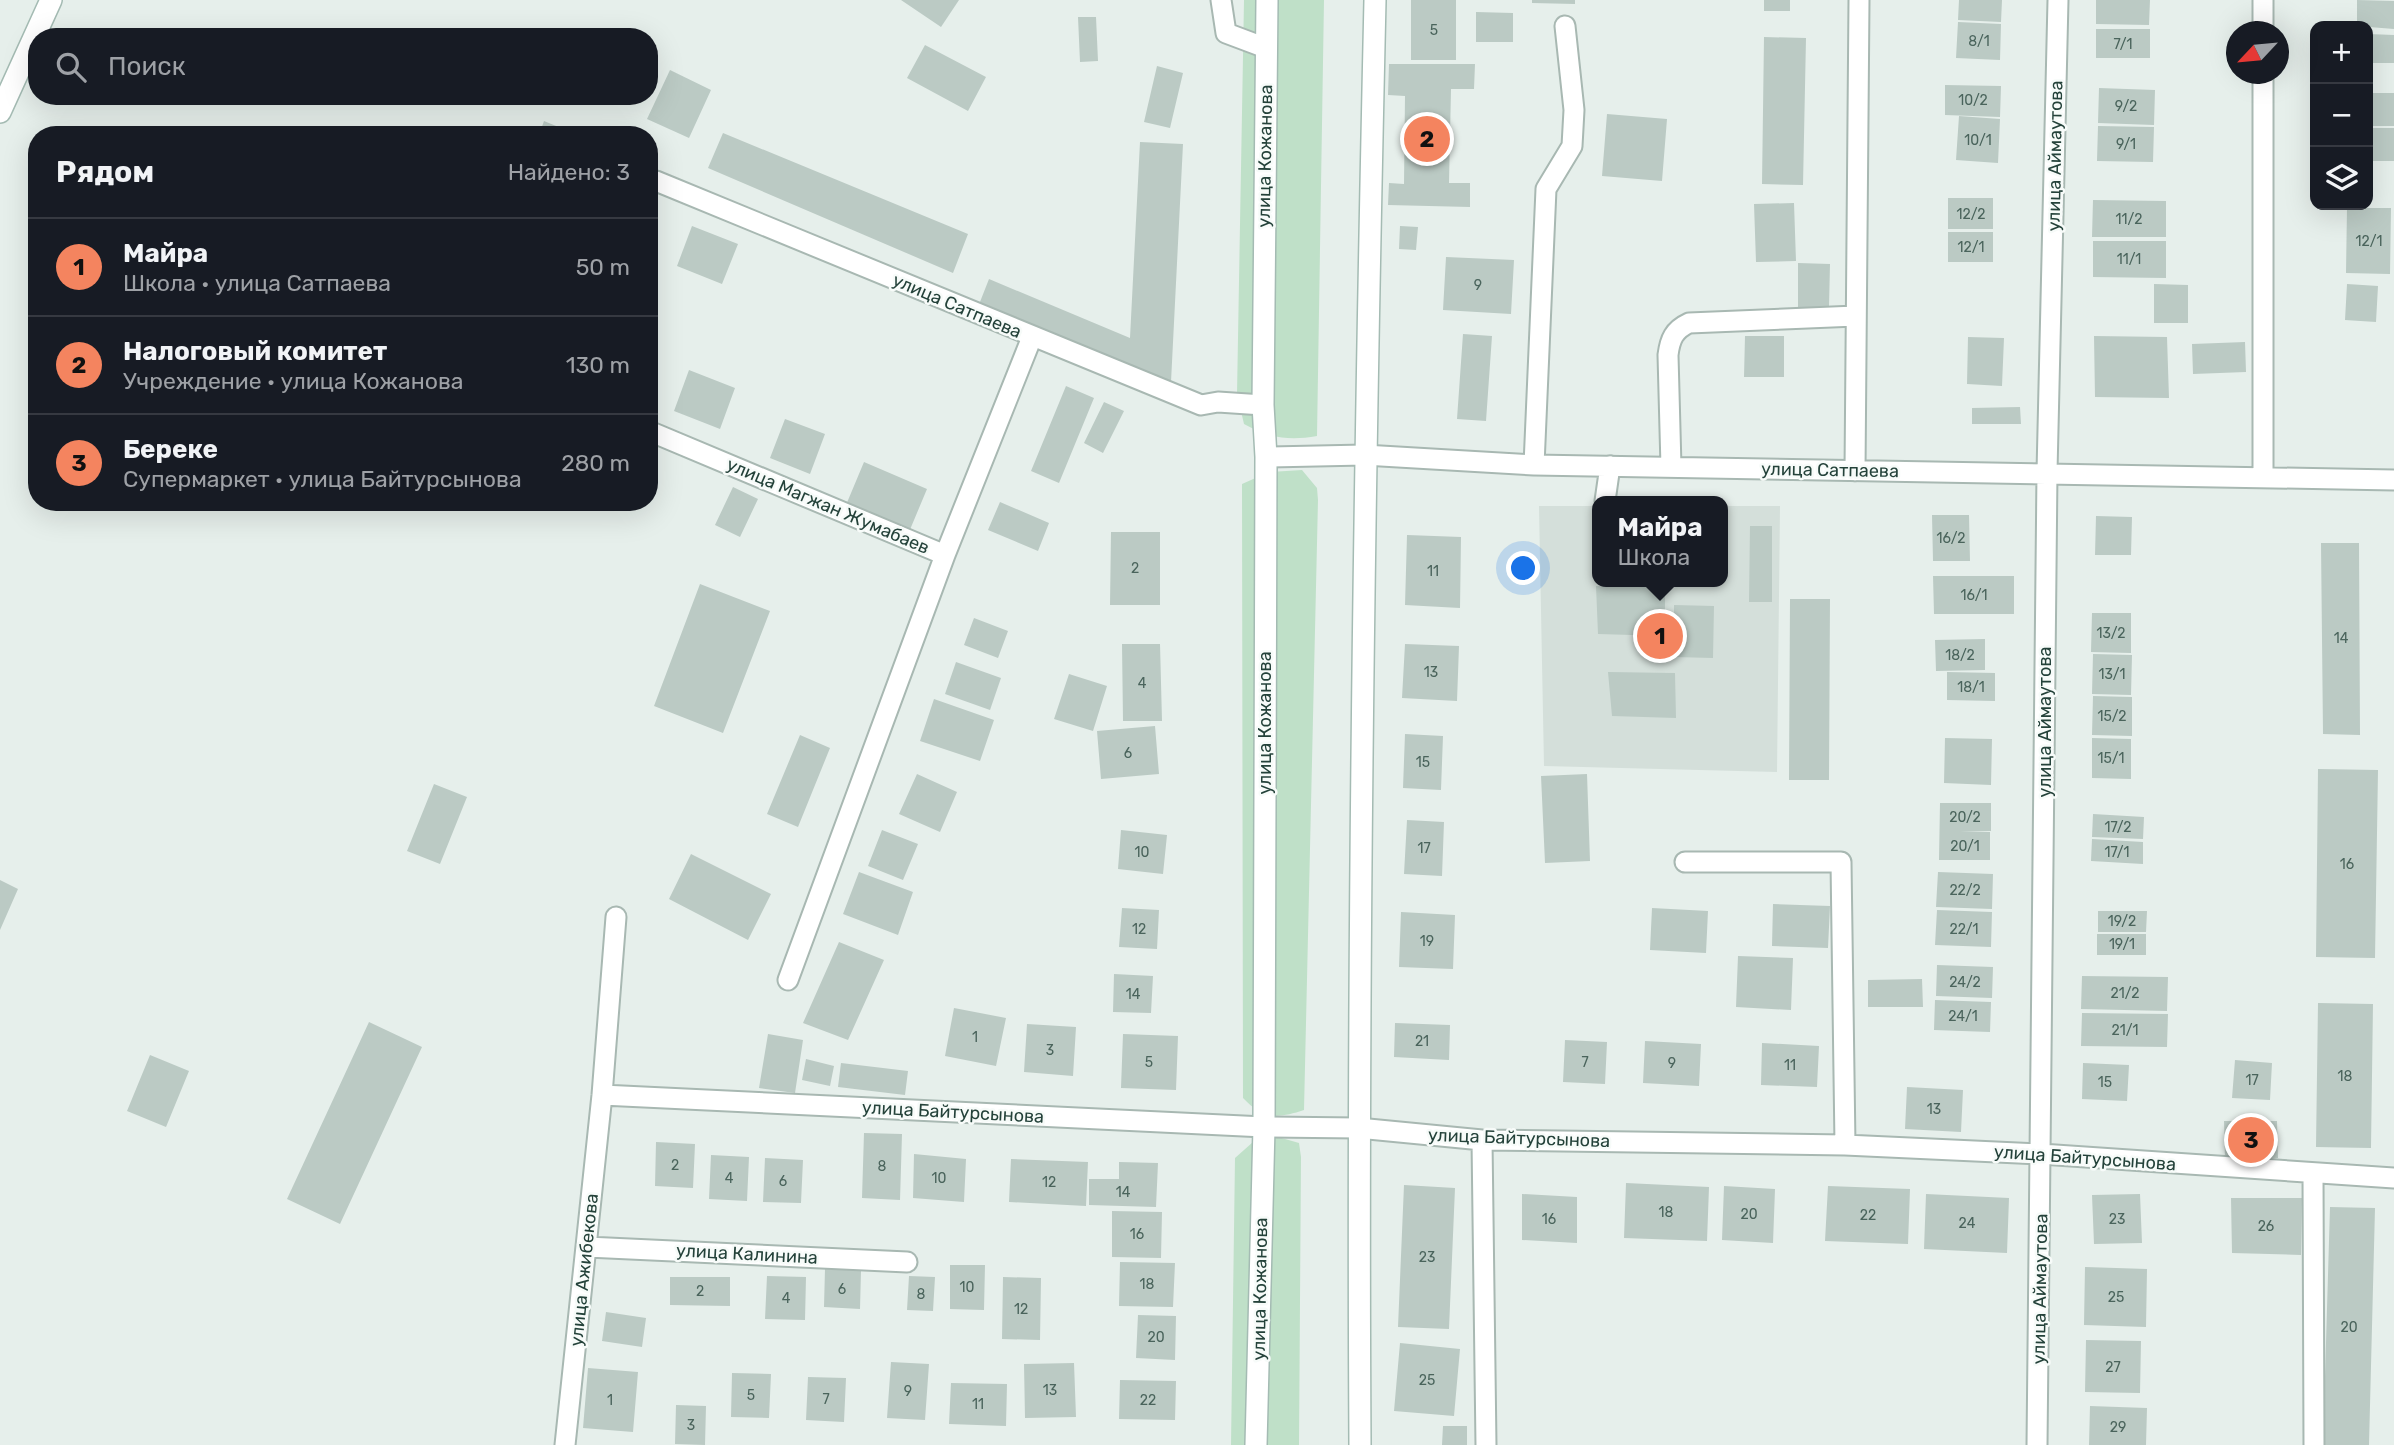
<!DOCTYPE html>
<html lang="ru">
<head>
<meta charset="utf-8">
<style>
  body { margin:0; font-family:Rubik,sans-serif; background:#20242c; color:#f1f3f6 }
  .controls { position:absolute; right:21px; top:21px; display:grid; overflow:hidden; border-radius:14px; box-shadow:0 7px 28px #0002 }
  .controls button { width:63px; height:63px; display:grid; place-items:center; padding:0; border:0; border-bottom:2px solid #363941; background:#171b24; color:#f1f3f6; font:35px sans-serif }
  .compass { position:absolute; left:2226px; top:21px; width:63px; height:63px; border-radius:50%; background:#171b24; box-shadow:0 7px 28px #0002; rotate:244deg }
  .you { position:absolute; left:1524px; top:569px; width:24px; height:24px; margin:-18px; border:5px solid #fff; border-radius:50%; background:#1a73e8; box-shadow:0 0 0 10px #1a73e833 }
  .badge { display:grid; place-items:center; width:46px; height:46px; border-radius:50%; background:#f4845f; color:#111; font-size:23px; font-weight:700 }
  .pin { position:absolute; translate:-50% -50%; border:4px solid #fff; box-shadow:0 2px 7px #0006 }
  .popup { position:absolute; left:1592px; top:496px; width:136px; height:91px; box-sizing:border-box; display:grid; place-content:center; border-radius:14px; background:#171b24; filter:drop-shadow(0 2px 5px #0005); font-size:23px; white-space:nowrap; color:#9ea1a6 }
  .popup b { font-size:26px; color:#f1f3f6 }
  .popup::after { content:''; position:absolute; left:50%; top:100%; margin-left:-14px; border:14px solid transparent; border-top-color:#171b24 }
  .list { margin:0; padding:0; list-style:none }
  h2 { display:flex; justify-content:space-between; align-items:center; height:91px; margin:0; padding:0 28px; font-size:30px }
  h2 small { font-size:23px; font-weight:400; color:#9ea1a6 }
  .list li { display:grid; grid-template-columns:46px 1fr auto; gap:21px; align-items:center; box-sizing:border-box; height:98px; padding:0 28px; border-top:2px solid #363941 }
  .list b { display:block; font-size:26px; white-space:nowrap }
  .list p { margin:0; font-size:23px; white-space:nowrap; color:#9ea1a6 }
  .list em { font-size:23px; font-style:normal; color:#9ea1a6 }
  .icon { flex:none; width:38px; height:38px; fill:none; stroke:currentColor; stroke-width:2; stroke-linecap:round; stroke-linejoin:round }
  .map { position:relative; flex:none; width:2394px; height:1445px; overflow:hidden }
  .search { position:absolute; background:#171b24; box-shadow:0 7px 28px #0002; left:28px; top:28px; width:630px; height:77px; display:flex; align-items:center; gap:18px; box-sizing:border-box; padding:0 24px; border-radius:28px; color:#9ea1a6; font-size:26px }
  .panel { position:absolute; background:#171b24; box-shadow:0 7px 28px #0002; left:28px; top:126px; width:630px; height:385px; border-radius:28px }
  .map>svg:first-child { display:block }
</style>
</head>
<body>
<div class="map">
<svg width="2394" height="1445" viewBox="0 0 2394 1445">
  <rect width="100%" height="100%" fill="#e6efeb"/>
  <path fill="#d4dfda" d="M1539,506h58v76h126v-76h57l-3,266 -233,-6z"/>
  <path fill="#bfe0c8" d="M1244,0h80l-7,436c-28,5 -48,2 -73,-12l-7,-30z
    M1302,470l15,18 1,12 -14,610c-27,9 -41,9 -61,-12l-1,-614 27,-12z
    M1271,1135l28,8 2,14 -2,288h-68l4,-287 18,-16z"/>
  <path fill="#bbcac4" d="M901,0h58l-18,27z
    M1411,0h45v60h-45z
    M1532,0h43v4l-43,-1z
    M1764,0h26v11h-26z
    M1959,0h43l-1,22 -43,-2z
    M2096,0h54l-1,25 -53,-1z
    M2357,0l37,1v28l-37,-3z
    M1476,12l37,1v29h-37z
    M1078,17h18l2,44 -18,1z
    M1958,22l43,2 -1,36 -44,-2z
    M2096,29h54v29h-54z
    M2368,34l26,1v28h-26z
    M1764,37l42,1 -3,147 -41,-1z
    M925,45l61,32 -18,34 -61,-33z
    M1389,64h86l-1,25h-23l-2,94h21v24l-82,-2 1,-22 15,1 1,-88 -17,-1z
    M1157,66l26,7 -13,55 -26,-6z
    M670,70l41,20 -22,48 -42,-19z
    M1945,85l56,1 -1,31 -55,-2z
    M2099,88l56,2 -1,35 -56,-2z
    M2368,93h26v33h-26z
    M1607,114l60,5 -5,62 -60,-5z
    M1959,116l41,3 -2,44 -42,-3z
    M544,121l34,14h-39z
    M2098,126l56,1 -1,35 -56,-1z
    M2368,128h26v33h-26z
    M723,133l245,101 -15,39 -245,-105z
    M1140,142l43,2 -12,238 -42,-12 -151,-63 11,-28 141,59z
    M1948,198h45v31h-45z
    M2093,200l73,1v36h-74z
    M1794,203l2,58 -40,1 -2,-58z
    M2347,208h44l-1,66 -44,-1z
    M692,226l46,18 -16,40 -45,-18z
    M1400,226l18,1 -2,23 -17,-1z
    M1948,232h45v30h-45z
    M2093,241h73v37l-73,-1z
    M1446,257l68,3 -3,54 -68,-4z
    M1798,263l32,1 -1,43h-31z
    M2154,284l34,1v38h-34z
    M2347,284l31,2 -2,36 -31,-2z
    M1463,334l29,2 -6,85 -29,-2z
    M1745,336h39v41h-40z
    M2094,336l73,1 2,61 -74,-1z
    M1968,337l36,1 -2,48 -35,-2z
    M2245,342l1,30 -53,2 -1,-30z
    M689,370l46,18 -15,41 -46,-18z
    M1066,386l28,12 -35,85 -28,-12z
    M1104,402l20,9 -21,42 -19,-10z
    M2020,407l1,17h-49v-16z
    M785,419l40,15 -15,40 -40,-16z
    M864,462l63,27 -18,43 -63,-27z
    M733,487l25,12 -18,38 -25,-12z
    M1000,502l49,21 -11,28 -50,-21z
    M1932,515h37l1,46h-37z
    M2096,516l36,1 -1,38h-36z
    M1750,526h22v76h-23z
    M1111,532h49v73h-50z
    M1407,535l54,2 -1,71 -55,-3z
    M2321,543h38l1,192 -37,-1z
    M1933,576h81v38h-80z
    M700,584l70,27 -47,122 -69,-27z
    M1596,586l69,1v49l-67,-2z
    M1790,599h40l-1,181h-40z
    M1674,605l40,1 -1,52 -39,-1z
    M2092,613h39v40l-40,-1z
    M974,618l34,13 -10,27 -34,-13z
    M1985,639v31l-49,1 -1,-31z
    M1122,644h38l2,77h-39z
    M1405,644l54,2 -2,55 -55,-3z
    M2093,654l39,1 -1,40 -39,-1z
    M956,662l45,16 -11,32 -45,-16z
    M1608,672l67,1 1,45 -64,-2z
    M1947,672l48,1v28l-48,-1z
    M1069,674l38,12 -14,45 -39,-12z
    M2093,696l39,1v39l-40,-1z
    M934,699l60,21 -14,41 -60,-20z
    M1155,726l4,48 -58,5 -4,-48z
    M1405,734l38,2 -2,54 -38,-2z
    M800,735l30,13 -32,79 -31,-13z
    M1945,738l47,1 -1,46 -47,-2z
    M2092,738l39,1v40l-39,-1z
    M2318,769l60,1 -3,188 -59,-1z
    M917,774l40,18 -17,40 -41,-18z
    M1587,774l3,87 -45,2 -4,-87z
    M434,784l33,13 -27,67 -33,-13z
    M1940,803h51v28h-31l30,1v28h-51z
    M2093,814l51,3 -1,22 -51,-2z
    M1407,820l37,2 -2,54 -38,-2z
    M882,830l36,14 -15,36 -35,-14z
    M1121,830l46,5 -4,39 -45,-5z
    M2092,839l51,3v22l-52,-3z
    M691,854l80,40 -23,46 -79,-41z
    M859,872l54,20 -15,43 -55,-21z
    M1938,872l55,2 -1,35 -56,-2z
    M0,880l18,9 -18,41z
    M1773,904l57,2 -2,42 -56,-2z
    M1122,908l37,2 -2,39 -38,-2z
    M1652,908l56,3 -2,42 -56,-3z
    M1937,910l55,2 -1,35 -56,-2z
    M2098,911h49l-1,21h-48z
    M1401,912l54,3 -2,54 -54,-2z
    M2097,934h49v21h-49z
    M839,942l45,18 -36,80 -45,-17z
    M1738,956l55,2 -2,52 -55,-3z
    M1937,965l56,2 -1,31 -56,-2z
    M1114,974l39,2 -2,37 -38,-1z
    M2082,976l86,1 -1,34 -86,-2z
    M1922,979l1,28h-55v-27z
    M1935,1000l56,2 -1,30 -56,-2z
    M2318,1003l55,1 -2,144 -55,-1z
    M954,1008l52,10 -10,48 -51,-10z
    M2082,1013l86,1 -1,33 -86,-1z
    M369,1022l53,25 -82,177 -53,-25z
    M1395,1023l55,2 -1,35 -55,-3z
    M1027,1024l49,3 -3,49 -49,-4z
    M768,1034l35,6 -8,53 -36,-5z
    M1123,1034l55,2 -2,54 -55,-2z
    M1565,1040l42,2 -2,42 -42,-2z
    M1645,1041l56,3 -2,42 -56,-3z
    M1762,1043l57,3 -2,41 -56,-2z
    M150,1055l39,16 -23,56 -39,-16z
    M806,1059l28,7 -4,20 -28,-6z
    M2235,1060l37,3 -2,37 -38,-2z
    M841,1063l67,8 -3,24 -67,-8z
    M2083,1063l46,2 -2,36 -45,-2z
    M1907,1087l56,3 -2,42 -56,-3z
    M2224,1121h53l1,37 -53,1z
    M864,1133l38,1 -2,66 -38,-2z
    M656,1142l39,2 -2,44 -38,-2z
    M914,1154l52,5 -2,43 -51,-4z
    M711,1155l38,2 -2,44 -38,-2z
    M765,1158l38,2 -2,43 -38,-1z
    M1011,1159l77,3 -2,44 -77,-4z
    M1119,1162l39,1 -2,44 -67,-2v-26h30z
    M1626,1183l83,4 -2,54 -83,-3z
    M1404,1185l51,3 -6,141 -51,-2z
    M1724,1186l51,3 -2,54 -51,-3z
    M1828,1186l82,3 -2,55 -83,-3z
    M1522,1194l55,3v46l-55,-3z
    M1926,1194l83,4 -2,55 -83,-4z
    M2140,1194l2,49 -48,1 -2,-49z
    M2231,1198h71l-1,57 -69,-2z
    M2330,1207l45,1 -6,237h-46z
    M1112,1211l50,1 -1,46 -49,-1z
    M1120,1262l55,1 -2,44 -54,-1z
    M950,1265h35l-1,45 -34,-1z
    M2085,1267l62,2 -1,58 -62,-2z
    M825,1269l36,1 -1,39 -36,-2z
    M767,1276l39,1 -1,43 -40,-1z
    M909,1276l26,1 -2,34 -26,-1z
    M670,1277h60v29l-60,-1z
    M1003,1277l38,1 -1,62 -38,-1z
    M606,1312l40,6 -4,29 -40,-6z
    M1138,1315l38,1 -1,44 -39,-2z
    M2086,1340l55,1 -1,52 -55,-1z
    M1400,1343l60,6 -6,67 -60,-5z
    M891,1362l38,2 -4,56 -38,-2z
    M1074,1363l2,54 -51,1 -1,-54z
    M588,1368l50,4 -5,60 -50,-4z
    M732,1373l39,1 -2,44 -38,-1z
    M808,1377l38,1 -2,44 -38,-2z
    M1120,1380l56,1 -1,39 -56,-1z
    M951,1383l56,1 -1,42 -57,-2z
    M676,1405l30,1 -1,39 -30,-1z
    M2090,1406l57,2 -1,37h-57z
    M1443,1426h24v19h-25z"/>
  <g fill="none" stroke-linecap="round" stroke-linejoin="round">
    <defs>
      <path id="street" d="M1221,0l5,33 40,15
        M2263,0v32
        M2263,74v402
        M656,181l545,224 17,-3 45,3
        M649,431l296,124 87,-218
        M1266,457l98,-2 170,10 860,15
        M1534,465l12,-276 26,-43 2,-36 -9,-84
        M1671,467l-3,-112c2,-16 6,-25 21,-32l167,-7
        M1855,471l4,-471
        M1605,501l5,-35
        M1685,862h156l4,283
        M788,980l157,-425
        M602,1095l662,32 94,1 124,12 363,5 196,9 353,24
        M1482,1140l4,305
        M2313,1174l1,271
        M587,1247l320,15
        M565,1445l37,-350 14,-178
        M2037,1445l10,-973 11,-472"/>
      <path id="secondary" d="M0,112l51,-112
        M1256,1445l8,-318 2,-670 -3,-52 4,-405
        M1360,1445c-3,-482 4,-963 15,-1445"/>
    </defs>
    <use href="#street" stroke="#a8b8b2" stroke-width="23"/>
    <use href="#secondary" stroke="#a4bbb3" stroke-width="24"/>
    <use href="#street" stroke="#fff" stroke-width="19"/>
    <use href="#secondary" stroke="#fff" stroke-width="21"/>
  </g>
  <g text-anchor="middle" stroke-width="5" stroke-linejoin="round" paint-order="stroke">
    <g font-size="14" fill="#4a645c">
      <text x="1434" y="35">5</text>
      <text x="1979" y="46">8/1</text>
      <text x="2123" y="49">7/1</text>
      <text x="1973" y="105">10/2</text>
      <text x="2126" y="111">9/2</text>
      <text x="1978" y="145">10/1</text>
      <text x="2126" y="149">9/1</text>
      <text x="1971" y="219">12/2</text>
      <text x="2129" y="224">11/2</text>
      <text x="2369" y="246">12/1</text>
      <text x="1971" y="252">12/1</text>
      <text x="2129" y="264">11/1</text>
      <text x="1478" y="290">9</text>
      <text x="1951" y="543">16/2</text>
      <text x="1135" y="573">2</text>
      <text x="1433" y="576">11</text>
      <text x="1974" y="600">16/1</text>
      <text x="2111" y="638">13/2</text>
      <text x="2341" y="643">14</text>
      <text x="1960" y="660">18/2</text>
      <text x="1431" y="677">13</text>
      <text x="2112" y="679">13/1</text>
      <text x="1142" y="688">4</text>
      <text x="1971" y="692">18/1</text>
      <text x="2112" y="721">15/2</text>
      <text x="1128" y="758">6</text>
      <text x="2111" y="763">15/1</text>
      <text x="1423" y="767">15</text>
      <text x="1965" y="822">20/2</text>
      <text x="2118" y="832">17/2</text>
      <text x="1965" y="851">20/1</text>
      <text x="1424" y="853">17</text>
      <text x="1142" y="857">10</text>
      <text x="2117" y="857">17/1</text>
      <text x="2347" y="869">16</text>
      <text x="1965" y="895">22/2</text>
      <text x="2122" y="926">19/2</text>
      <text x="1139" y="934">12</text>
      <text x="1964" y="934">22/1</text>
      <text x="1427" y="946">19</text>
      <text x="2122" y="949">19/1</text>
      <text x="1965" y="987">24/2</text>
      <text x="2125" y="998">21/2</text>
      <text x="1133" y="999">14</text>
      <text x="1963" y="1021">24/1</text>
      <text x="2125" y="1035">21/1</text>
      <text x="975" y="1042">1</text>
      <text x="1422" y="1046">21</text>
      <text x="1050" y="1055">3</text>
      <text x="1149" y="1067">5</text>
      <text x="1585" y="1067">7</text>
      <text x="1672" y="1068">9</text>
      <text x="1790" y="1070">11</text>
      <text x="2345" y="1081">18</text>
      <text x="2252" y="1085">17</text>
      <text x="2105" y="1087">15</text>
      <text x="1934" y="1114">13</text>
      <text x="675" y="1170">2</text>
      <text x="882" y="1171">8</text>
      <text x="729" y="1183">4</text>
      <text x="939" y="1183">10</text>
      <text x="783" y="1186">6</text>
      <text x="1049" y="1187">12</text>
      <text x="1123" y="1197">14</text>
      <text x="1666" y="1217">18</text>
      <text x="1749" y="1219">20</text>
      <text x="1868" y="1220">22</text>
      <text x="1549" y="1224">16</text>
      <text x="2117" y="1224">23</text>
      <text x="1967" y="1228">24</text>
      <text x="2266" y="1231">26</text>
      <text x="1137" y="1239">16</text>
      <text x="1427" y="1262">23</text>
      <text x="1147" y="1289">18</text>
      <text x="967" y="1292">10</text>
      <text x="842" y="1294">6</text>
      <text x="700" y="1296">2</text>
      <text x="921" y="1299">8</text>
      <text x="2116" y="1302">25</text>
      <text x="786" y="1303">4</text>
      <text x="1021" y="1314">12</text>
      <text x="2349" y="1332">20</text>
      <text x="1156" y="1342">20</text>
      <text x="2113" y="1372">27</text>
      <text x="1427" y="1385">25</text>
      <text x="1050" y="1395">13</text>
      <text x="908" y="1396">9</text>
      <text x="751" y="1400">5</text>
      <text x="826" y="1404">7</text>
      <text x="610" y="1405">1</text>
      <text x="1148" y="1405">22</text>
      <text x="978" y="1409">11</text>
      <text x="691" y="1430">3</text>
      <text x="2118" y="1432">29</text>
    </g>
    <g font-size="18" fill="#24423a" stroke="#f7fbf9">
      <text transform="translate(1265 156) rotate(-89)" y="6">улица Кожанова</text>
      <text transform="translate(2055 156) rotate(-89)" y="6">улица Аймаутова</text>
      <text transform="translate(957 306) rotate(23)" y="6">улица Сатпаева</text>
      <text transform="translate(1830 470) rotate(1)" y="6">улица Сатпаева</text>
      <text transform="translate(828 506) rotate(23)" y="6">улица Магжан Жумабаев</text>
      <text transform="translate(2045 722) rotate(-90)" y="6">улица Аймаутова</text>
      <text transform="translate(1265 723) rotate(-90)" y="6">улица Кожанова</text>
      <text transform="translate(953 1112) rotate(3)" y="6">улица Байтурсынова</text>
      <text transform="translate(1519 1138) rotate(2)" y="6">улица Байтурсынова</text>
      <text transform="translate(2085 1158) rotate(4)" y="6">улица Байтурсынова</text>
      <text transform="translate(747 1254) rotate(3)" y="6">улица Калинина</text>
      <text transform="translate(584 1270) rotate(-84)" y="6">улица Ажибекова</text>
      <text transform="translate(1260 1289) rotate(-89)" y="6">улица Кожанова</text>
      <text transform="translate(2040 1289) rotate(-89)" y="6">улица Аймаутова</text>
    </g>
  </g>
</svg>
<div class="controls">
<button>+</button>
<button>−</button>
<button><svg class="icon" aria-label="layers" viewBox="0 0 24 24"><path d="M12 4l9 5-9 5-9-5zM3 14l9 5 9-5"/></svg></button>
</div>
<svg class="compass" viewBox="-18 -18 36 36"><path d="M0-13l5 13h-10z" fill="#e53935"/><path d="M0 13l5-13h-10z" fill="#9ea1a6"/></svg>
<div class="you"></div>
<div class="pin badge" style="left:1660px;top:636px">1</div>
<div class="popup"><b>Майра</b>Школа</div>
<div class="pin badge" style="left:1427px;top:139px">2</div>
<div class="pin badge" style="left:2251px;top:1140px">3</div>
<div class="search"><svg class="icon" aria-label="search" viewBox="0 0 24 24"><circle cx="10" cy="10" r="6"/><path d="M15 15l6 6"/></svg>Поиск</div>
<section class="panel">
<h2>Рядом<small>Найдено: 3</small></h2>
<ul class="list">
<li><span class="badge">1</span><div><b>Майра</b><p>Школа · улица Сатпаева</p></div><em>50 m</em></li>
<li><span class="badge">2</span><div><b>Налоговый комитет</b><p>Учреждение · улица Кожанова</p></div><em>130 m</em></li>
<li><span class="badge">3</span><div><b>Береке</b><p>Супермаркет · улица Байтурсынова</p></div><em>280 m</em></li>
</ul>
</section>
</div>
</body>
</html>
